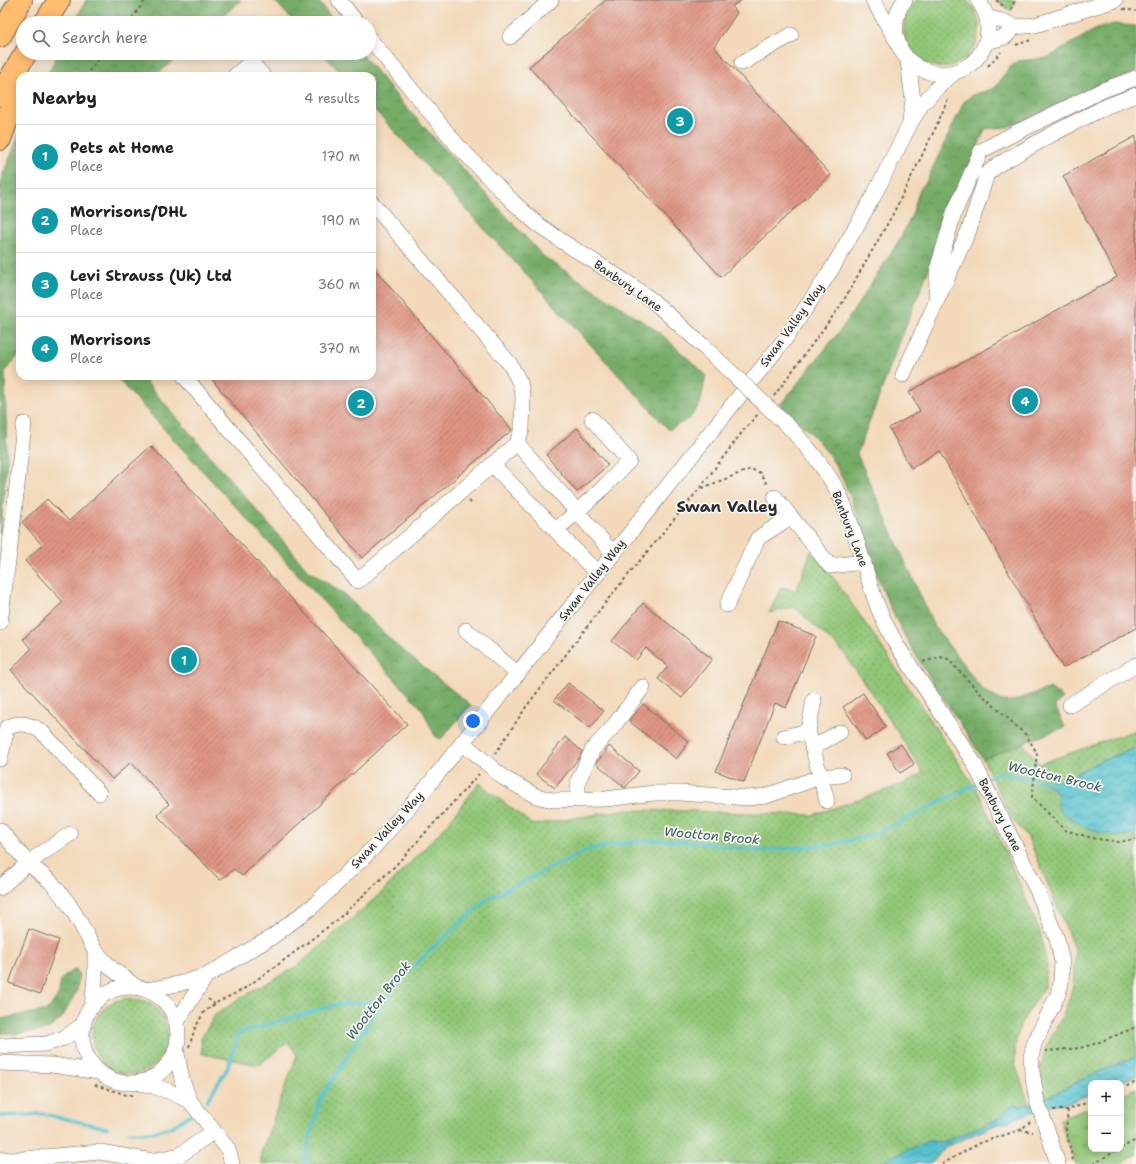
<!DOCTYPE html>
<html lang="en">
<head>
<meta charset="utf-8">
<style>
  body { margin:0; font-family:"Shantell Sans",sans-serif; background:#f6f6f6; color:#222 }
  .controls { position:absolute; right:12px; bottom:12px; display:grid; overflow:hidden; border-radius:8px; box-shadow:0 2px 10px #0003 }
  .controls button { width:36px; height:36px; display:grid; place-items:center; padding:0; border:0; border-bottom:1px solid #e0e0e0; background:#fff; color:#222; font:20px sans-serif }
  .you { position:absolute; left:473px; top:721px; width:14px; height:14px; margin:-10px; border:3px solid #fff; border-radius:50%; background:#1a73e8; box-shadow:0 0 0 6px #1a73e833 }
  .badge { display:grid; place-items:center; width:26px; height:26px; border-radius:50%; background:#1f6fb2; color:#fff; font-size:13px; font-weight:700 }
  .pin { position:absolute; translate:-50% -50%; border:2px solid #fff; box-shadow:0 1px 4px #0006 }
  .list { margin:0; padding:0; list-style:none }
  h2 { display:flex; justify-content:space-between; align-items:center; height:52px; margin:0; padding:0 16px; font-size:17px }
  h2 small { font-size:13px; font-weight:400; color:#767676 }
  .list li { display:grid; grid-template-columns:26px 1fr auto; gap:12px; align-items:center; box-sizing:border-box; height:64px; padding:0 16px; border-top:1px solid #e0e0e0 }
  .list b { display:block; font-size:15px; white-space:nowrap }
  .list p { margin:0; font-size:13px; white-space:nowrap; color:#767676 }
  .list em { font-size:13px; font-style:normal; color:#767676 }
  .icon { flex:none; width:22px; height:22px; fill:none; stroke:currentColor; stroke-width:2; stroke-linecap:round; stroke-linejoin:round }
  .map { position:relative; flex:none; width:1136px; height:1164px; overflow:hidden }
  .search { position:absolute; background:#fff; box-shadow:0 2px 10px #0003; left:16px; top:16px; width:360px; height:44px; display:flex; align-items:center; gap:10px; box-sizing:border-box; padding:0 14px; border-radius:22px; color:#767676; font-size:15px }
  .panel { position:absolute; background:#fff; box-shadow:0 2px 10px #0003; left:16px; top:72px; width:360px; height:308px; border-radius:12px }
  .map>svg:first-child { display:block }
</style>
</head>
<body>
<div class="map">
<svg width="1136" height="1164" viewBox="0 0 1136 1164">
  <defs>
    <pattern id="grass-dots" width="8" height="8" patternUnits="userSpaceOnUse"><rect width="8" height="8" fill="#93c778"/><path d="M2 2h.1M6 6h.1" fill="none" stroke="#78a263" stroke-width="1.8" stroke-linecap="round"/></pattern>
    <pattern id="forest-crowns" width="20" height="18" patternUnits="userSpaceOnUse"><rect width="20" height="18" fill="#76ac68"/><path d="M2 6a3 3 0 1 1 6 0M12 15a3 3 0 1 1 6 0" fill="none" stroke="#618c56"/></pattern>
    <pattern id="park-tufts" width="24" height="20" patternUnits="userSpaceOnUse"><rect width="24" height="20" fill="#93c778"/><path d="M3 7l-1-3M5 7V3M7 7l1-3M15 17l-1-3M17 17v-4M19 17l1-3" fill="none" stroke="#78a263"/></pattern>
    <pattern id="water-waves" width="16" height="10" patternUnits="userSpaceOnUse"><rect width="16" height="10" fill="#56c2cf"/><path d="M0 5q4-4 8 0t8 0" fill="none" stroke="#479ea8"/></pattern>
    <pattern id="building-hatch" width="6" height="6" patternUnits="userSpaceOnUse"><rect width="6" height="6" fill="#df9483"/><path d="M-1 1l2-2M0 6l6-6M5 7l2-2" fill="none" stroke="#b5796b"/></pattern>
  </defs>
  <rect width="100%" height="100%" fill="#f6f6f2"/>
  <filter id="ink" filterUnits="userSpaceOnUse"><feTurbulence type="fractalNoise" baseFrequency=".025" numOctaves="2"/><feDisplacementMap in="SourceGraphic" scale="8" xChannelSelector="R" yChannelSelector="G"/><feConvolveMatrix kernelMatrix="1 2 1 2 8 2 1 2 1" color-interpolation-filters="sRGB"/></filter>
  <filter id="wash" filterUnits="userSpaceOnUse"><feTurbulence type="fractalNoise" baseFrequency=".012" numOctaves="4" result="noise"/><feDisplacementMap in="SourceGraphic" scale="16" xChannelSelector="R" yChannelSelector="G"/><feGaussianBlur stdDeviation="0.9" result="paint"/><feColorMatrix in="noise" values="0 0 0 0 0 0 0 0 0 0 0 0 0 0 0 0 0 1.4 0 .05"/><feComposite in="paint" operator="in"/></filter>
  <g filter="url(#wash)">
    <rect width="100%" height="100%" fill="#f3d9ba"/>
    <path fill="url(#grass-dots)" stroke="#5f7952" d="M916,0h51c9,10 15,22 11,36 -2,10 -6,17 -14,23 -36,28 -83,-22 -48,-59z
      M996,0h19l-4,11z
      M811,551l5,4 19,25 42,60 102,153 61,138 7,35 -3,21 -24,38 -5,20v19l14,40 -20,4 -11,11 -53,23c-20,-3 -31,6 -48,14 -7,3 -14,5 -21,8h-615v-11l36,-98 -9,-13 -29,23 -57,-11 -1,-15 14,-24 34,-22 48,-27 83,-72 65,-67 34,-44 54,42 90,-15 71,1 119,4 91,-31 19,-11 -30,-48 -50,-73 -49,-45 -25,6 12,-26 15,4z
      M1136,730v18l-33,12 -40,20 -19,2 14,12 -1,6 3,9 14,13 54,13 8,-4v225l-57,25 -35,18 -4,-25 5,-25 19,-36 9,-26 2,-36 -38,-93 -10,-22 -15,-17 -29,-60 40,-16 16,21z
      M92 1036a38 38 0 1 1 76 0a38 38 0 1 1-76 0Z"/>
    <path fill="url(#forest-crowns)" stroke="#506c4a" d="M86,0h155l-26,23h-141z
      M274,0h43l19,23h-41z
      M1114,24l22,2v46l-128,55 -23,2 -81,202 -47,123 77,172 48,63 19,12h12l37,-13 13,10 -8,8 10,21 -82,32c-33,-53 -72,-103 -97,-161 -20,-44 -27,-93 -52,-135 -13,-23 -35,-40 -54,-58l63,-78 57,-88 11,-22 9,-28 6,-7 38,-80 8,-7 23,-7 14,-20 8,-7 30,-3 49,-29z
      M58,53h123l-25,23h-109z
      M322,53h39l43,52 139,151 116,76 47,43 -6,29 -10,14 -21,12 -297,-323v-31h-28z
      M20,133v221l-15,17 2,89 -7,73v-351z
      M115,376h26l167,194 37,25 52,51 74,59 -30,34 -6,-3 -13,-27z
      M76,969l3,6 -2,15 -15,28 -15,12 -33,4 -14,-1v-14l48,-9 11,-16 1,-12 7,-8z"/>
    <path fill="url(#park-tufts)" stroke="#5f7952" d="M1136,1088v67l-17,9h-43l-12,-32 -4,-13 31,-12v42h30v-54z"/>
    <path fill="url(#water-waves)" stroke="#40767d" d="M1136,748v83c-2,1 -5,4 -8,4 -17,5 -58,-11 -68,-26 -3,-4 -3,-10 -2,-15l-14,-12 19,-2 40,-20z
      M1136,1056v20l-17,7h-28v11l-20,8 -8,2h-10l-49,19 -6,1 -53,23 -11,14 -5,2 -53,1 52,-23 17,1 53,-23 11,-11 5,-3 9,1 28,-10 28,-15z"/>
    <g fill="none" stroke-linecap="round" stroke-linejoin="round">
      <path stroke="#56c2cf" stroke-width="3.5" d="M986,779l12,-6 49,9
        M207,1101l20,-32 12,-36 97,-28 48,-4
        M0,1116l43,-2 64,14
        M129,1132h25l19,-6 17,-11
        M305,1164l2,-15 13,-49 46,-73 18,-26 21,-26 32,-31 50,-45 101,-49 23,-5 43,-5 49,3 56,8 71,-6 23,-5 21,-6 20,-9 86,-43"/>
    </g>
    <g id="blocks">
      <path fill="url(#building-hatch)" d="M606,0h136l-10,6 5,7 -23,34 117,128 -110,102 -192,-210z
        M1136,136v492l-73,40 -124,-217 -28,17 -22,-40 31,-17 -11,-19 208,-115 -54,-101z
        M372,266l140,164 -150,128 -153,-182h163z
        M577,428l31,37 -31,27 -31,-37z
        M151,446l256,278 -165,152 -8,-7 -14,11 -63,-65 12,-11 -38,-42 -19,17 -101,-109 20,-21 -8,-10 40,-37 -38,-41 17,-16 -20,-23 25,-23 22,22z
        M643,603l69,56 -30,39 -24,-19 10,-13 -22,-18 -10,12 -24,-19z
        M778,621l38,15 -30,72 -11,-5 -31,79 -28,-11z
        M568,683l36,28 -14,17 -36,-28z
        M863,693l23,34 -20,14 -23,-34z
        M643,704l46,38 -13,17 -47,-38z
        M565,737l17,14 -3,7 -24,30 -19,-14z
        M901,744l13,20 -14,9 -13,-20z
        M609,746l30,25 -14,17 -29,-25z
        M29,929l30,11 -19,54 -31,-11z"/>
    </g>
  </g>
  <g filter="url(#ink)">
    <use href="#blocks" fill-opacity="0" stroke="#71685d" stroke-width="1"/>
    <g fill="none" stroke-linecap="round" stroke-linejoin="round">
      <defs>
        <path id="minor" d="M339,0l18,23
          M873,0l22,38
          M905,0c-8,9 -11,23 -9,35 2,11 7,21 16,28 34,27 83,0 75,-44 -1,-7 -5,-13 -9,-19
          M987,18c11,1 18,3 28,9
          M510,37l41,-37
          M369,38l89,108 55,56 22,20 25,18 68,43 25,18 49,44
          M986,42l19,-5 10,-10 20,-2 80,-25
          M908,60l5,41 -3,18
          M742,63l49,-28
          M235,76l16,-14 12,14
          M936,294l2,-27 16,-54 27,-62 32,-17 90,-44 33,-12
          M903,375l66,-145 18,-56 12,-10 59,-33 49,-25 29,-11
          M184,376l174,205 159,-138 5,-14 1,-32 -3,-14 -10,-19 -138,-161
          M789,427c20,21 39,44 52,71 15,34 23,70 35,104 5,15 13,28 20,42l78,119 63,127 20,49 5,23 -1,21 -3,11 -24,50 -3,13 1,15 5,29
          M517,443l96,110
          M492,464l105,109
          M775,497l55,69 34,-4
          M556,530l44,-39 29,-30 -37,-42
          M727,605l31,-67 33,-21
          M0,623l13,-102 11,-97
          M466,630l52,44
          M814,700l-6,31 19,70
          M1070,705l66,-40
          M784,737l24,-6
          M462,742l42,36 32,18 17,4 53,-1 48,-6h26l68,5 18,-2 54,-19 22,-2
          M812,748l28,-16
          M0,759l7,-31c12,-8 26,-3 36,5l56,60
          M578,800v-19l15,-32 19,-21 31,-41
          M0,830l28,33 23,19 17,21 10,16 17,32 16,17 27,20
          M0,888l28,-25 42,-29
          M82 1035a48 48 0 1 1 96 0a48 48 0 1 1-96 0Z
          M146,990l32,-6 28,-8 66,-39 41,-31 60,-58 54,-61 358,-448 48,-72 40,-70 37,-73 12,-20 17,-18 16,-14
          M92,1007l3,-31v-25
          M177,1022l29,-46
          M0,1046l46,-2 18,-6 20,-14
          M176,1049l6,31 8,21 38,48 4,15
          M0,1063l52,2 47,7
          M140,1083c18,3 33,10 50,18
          M1045,1124l13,40
          M0,1159l11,1 89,-8 52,9 28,-6 34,-24"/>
        <path id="highway" d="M45,23l14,-23
          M0,36l21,-36
          M0,95l26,-42
          M0,139l20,-54"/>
      </defs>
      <use href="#minor" stroke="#71685d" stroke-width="16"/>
      <use href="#highway" stroke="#71685d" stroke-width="24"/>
      <path stroke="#71685d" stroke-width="2" stroke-dasharray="3 3" stroke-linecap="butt" d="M996,0l10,8
        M1123,9l13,2
        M1011,10l4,-10
        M128,23l18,-23
        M1016,45l15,-5
        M988,66l13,-14
        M85,76l18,-23
        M774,396l67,-91 52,-91 42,-85 14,-32
        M702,488l49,-19 9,4 8,13
        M469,501l4,4
        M923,662l17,-5 8,2 32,34 46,42 11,18 -5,44 33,33 27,8 27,4 17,-3
        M495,754l31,-47 83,-109 91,-110 43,-57 15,-17
        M208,999l7,5
        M189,1047l6,-19 9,-16 12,-9 26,-13 33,-23 62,-47 58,-54 84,-92
        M1045,1051l35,-3 17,-5 39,-16
        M95,1085l32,10h6
        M1121,1089l15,-7
        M1053,1110h15l23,-9
        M1068,1110l-2,20 7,31
        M1020,1130l13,2
        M1121,1148l15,-8
        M942,1164l38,-21 40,-13 10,-8
        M1093,1164l26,-15"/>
      <use href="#minor" stroke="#fff" stroke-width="15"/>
      <use href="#highway" stroke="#febc70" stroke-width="22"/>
      <defs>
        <path id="minor-bridge" d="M702,345l87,82
          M1037,1101l8,23"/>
      </defs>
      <use href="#minor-bridge" stroke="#71685d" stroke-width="16" stroke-linecap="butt"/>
      <use href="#minor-bridge" stroke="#fff" stroke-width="15"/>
    </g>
  </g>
  <g text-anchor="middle" stroke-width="3.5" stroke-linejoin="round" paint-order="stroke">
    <g font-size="12" fill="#2b2b2b" stroke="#f6f6f2">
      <text transform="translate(628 286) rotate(35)" y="4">Banbury Lane</text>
      <text transform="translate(792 325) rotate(-54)" y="4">Swan Valley Way</text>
      <text transform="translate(850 529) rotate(69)" y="4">Banbury Lane</text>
      <text transform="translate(592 580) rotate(-52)" y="4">Swan Valley Way</text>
      <text transform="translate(1000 815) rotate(63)" y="4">Banbury Lane</text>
      <text transform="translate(387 830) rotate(-47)" y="4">Swan Valley Way</text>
    </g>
    <g font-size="13" font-style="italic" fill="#38585c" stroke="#f6f6f2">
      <text transform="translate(1055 776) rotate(13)" y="5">Wootton Brook</text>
      <text transform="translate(712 835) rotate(5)" y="5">Wootton Brook</text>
      <text transform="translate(378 1000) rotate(-52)" y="5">Wootton Brook</text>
    </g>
    <g font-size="16" font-weight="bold" fill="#2b2b2b" stroke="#f6f6f2">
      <text x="727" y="512">Swan Valley</text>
    </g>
  </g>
</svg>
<div class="controls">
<button>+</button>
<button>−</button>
</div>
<div class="you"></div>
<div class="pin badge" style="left:184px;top:660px;background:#0f9aa8">1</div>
<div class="pin badge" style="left:361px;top:403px;background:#0f9aa8">2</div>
<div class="pin badge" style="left:680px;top:121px;background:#0f9aa8">3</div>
<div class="pin badge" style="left:1025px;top:401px;background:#0f9aa8">4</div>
<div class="search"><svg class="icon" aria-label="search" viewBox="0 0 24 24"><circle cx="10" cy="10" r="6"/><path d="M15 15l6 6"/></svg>Search here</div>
<section class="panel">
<h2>Nearby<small>4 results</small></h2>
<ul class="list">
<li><span class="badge" style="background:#0f9aa8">1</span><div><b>Pets at Home</b><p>Place</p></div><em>170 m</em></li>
<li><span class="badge" style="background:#0f9aa8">2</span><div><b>Morrisons/DHL</b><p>Place</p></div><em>190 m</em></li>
<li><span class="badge" style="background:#0f9aa8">3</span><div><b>Levi Strauss (Uk) Ltd</b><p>Place</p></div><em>360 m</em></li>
<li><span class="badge" style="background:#0f9aa8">4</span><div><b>Morrisons</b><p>Place</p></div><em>370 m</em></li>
</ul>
</section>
</div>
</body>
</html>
